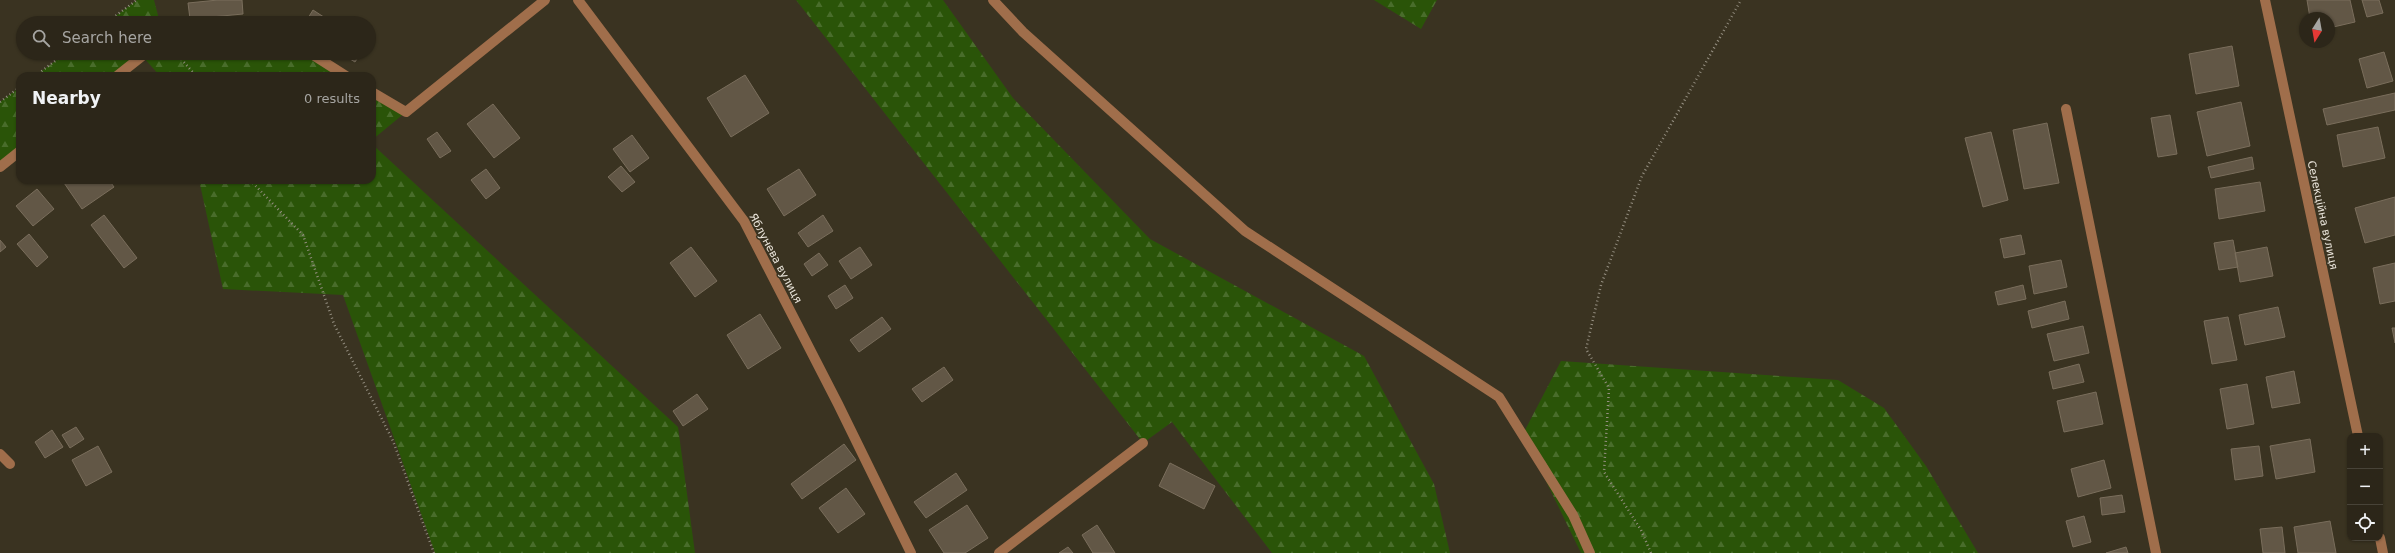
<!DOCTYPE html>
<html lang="en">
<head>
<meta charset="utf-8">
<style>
  body { margin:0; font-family:"DejaVu Sans",sans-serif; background:#342e22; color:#f1f3f6 }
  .controls { position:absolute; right:12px; bottom:12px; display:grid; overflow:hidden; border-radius:8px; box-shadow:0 1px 3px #0004 }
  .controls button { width:36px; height:36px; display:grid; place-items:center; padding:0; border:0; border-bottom:1px solid #484338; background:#2c2619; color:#f1f3f6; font:20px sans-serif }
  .compass { position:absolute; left:2299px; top:12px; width:36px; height:36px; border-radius:50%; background:#2c2619; box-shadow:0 1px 3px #0004; rotate:191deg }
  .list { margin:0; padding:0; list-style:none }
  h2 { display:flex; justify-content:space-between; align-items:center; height:52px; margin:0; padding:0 16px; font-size:17px }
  h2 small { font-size:13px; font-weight:400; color:#a6a5a2 }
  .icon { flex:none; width:22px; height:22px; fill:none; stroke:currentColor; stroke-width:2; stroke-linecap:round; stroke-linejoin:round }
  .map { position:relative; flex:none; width:2395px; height:553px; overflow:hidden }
  .search { position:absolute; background:#2c2619; box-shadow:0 1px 3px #0004; left:16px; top:16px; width:360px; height:44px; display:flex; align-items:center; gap:10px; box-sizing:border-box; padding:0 14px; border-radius:22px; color:#a6a5a2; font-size:15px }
  .panel { position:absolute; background:#2c2619; box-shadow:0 1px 3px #0004; left:16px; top:72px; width:360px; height:112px; border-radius:12px }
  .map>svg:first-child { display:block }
</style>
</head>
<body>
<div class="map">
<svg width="2395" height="553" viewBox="0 0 2395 553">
  <defs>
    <pattern id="forest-firs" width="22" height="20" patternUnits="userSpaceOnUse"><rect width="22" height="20" fill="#2a5408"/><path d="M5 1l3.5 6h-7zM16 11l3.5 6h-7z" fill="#496d2b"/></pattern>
  </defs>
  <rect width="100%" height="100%" fill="#3a3321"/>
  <path fill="url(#forest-firs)" d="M137,0h17l6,23h-54z
    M796,0h147l70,98 137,141 214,117 70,128 16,69h-178l-100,-131 -29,21z
    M1374,0h63l-16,29z
    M66,53h244l38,23h-188l-17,-19 -26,19h-82z
    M20,87v63l-20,15v-63z
    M372,91l34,21 -34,28z
    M372,144l306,283 17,126h-260l-92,-258 -120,-6 -24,-109h173z
    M1561,361l277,19 46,28 42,58 52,87h-397l-58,-119z"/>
  <path fill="#625746" stroke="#7a6e5c" d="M218,0h24l1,14 -53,5 -2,-16z
    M2307,0h43l5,22 -26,6v-10h-19z
    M2362,0h17l4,13 -16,4z
    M313,10l20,13h-28z
    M2232,46l7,40 -43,8 -7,-40z
    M2384,52l9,29 -26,7 -8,-29z
    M340,53h21l-6,9z
    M745,75l24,38 -38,24 -24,-39z
    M2395,93v17l-68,15 -4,-16z
    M2241,102l9,44 -43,10 -10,-44z
    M493,104l27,34 -26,20 -27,-34z
    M2170,115l7,39 -19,3 -7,-39z
    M2047,123l12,60 -35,6 -11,-59z
    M2378,127l7,31 -42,9 -6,-32z
    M437,132l14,19 -11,7 -13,-19z
    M1991,132l17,68 -25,7 -18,-69z
    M632,135l17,23 -19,14 -17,-23z
    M2252,157l2,12 -43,9 -3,-11z
    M621,166l14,16 -13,10 -14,-15z
    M486,169l14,19 -14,11 -15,-19z
    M799,169l17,26 -32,21 -17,-27z
    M62,180h47l5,7 -32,22z
    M2260,182l5,29 -46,8 -4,-30z
    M37,189l17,20 -21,17 -17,-20z
    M2395,197v38l-30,8 -10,-35z
    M104,215l33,43 -13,10 -33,-43z
    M823,215l10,16 -25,16 -10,-14z
    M29,234l19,23 -11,10 -20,-23z
    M2021,235l4,19 -21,4 -4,-19z
    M0,240l6,7 -6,5z
    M2233,240l5,27 -19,3 -5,-27z
    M691,247l26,34 -22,16 -25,-34z
    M860,247l12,18 -21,14 -12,-18z
    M2267,247l6,29 -33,6 -5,-29z
    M819,253l9,12 -16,11 -8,-12z
    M2061,260l6,27 -33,7 -5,-28z
    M2395,263v38l-15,3 -7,-36z
    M845,285l8,13 -17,11 -8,-13z
    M2023,285l3,14 -28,6 -3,-13z
    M2065,301l4,18 -37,9 -4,-17z
    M2278,307l7,30 -40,8 -6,-30z
    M760,314l21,34 -33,21 -21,-34z
    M882,317l9,12 -32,23 -9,-12z
    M2228,317l9,43 -25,4 -8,-43z
    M2083,326l6,27 -35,8 -7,-27z
    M2392,328h3v15z
    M2079,364l5,18 -31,7 -4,-17z
    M944,367l9,13 -31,22 -10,-13z
    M2294,371l6,32 -28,5 -6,-31z
    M2247,384l7,40 -27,5 -7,-40z
    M2096,392l7,32 -39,8 -7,-31z
    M697,394l11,15 -25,17 -10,-15z
    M76,427l8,12 -14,9 -8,-13z
    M52,430l11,17 -18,11 -10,-16z
    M2310,439l5,33 -39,7 -6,-33z
    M844,444l12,16 -54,39 -11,-15z
    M98,446l14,26 -26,14 -14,-26z
    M2259,446l4,30 -28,4 -4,-31z
    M2104,460l7,28 -33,9 -7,-28z
    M1170,463l45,23 -11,23 -45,-23z
    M956,473l11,17 -41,28 -12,-16z
    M846,488l19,26 -27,19 -19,-25z
    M2122,495l3,17 -23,3 -2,-17z
    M967,505l21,33 -23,15h-21l-15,-23z
    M2084,516l7,26 -18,5 -7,-26z
    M2330,521l6,32h-38l-4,-26z
    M1097,525l18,28h-22l-11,-18z
    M2282,527l3,26h-22l-3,-24z
    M1068,547l5,6h-14z
    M2126,547l2,6h-22z"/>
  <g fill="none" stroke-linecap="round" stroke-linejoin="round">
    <path stroke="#958f81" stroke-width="2.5" stroke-dasharray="1 3" stroke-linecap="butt" d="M106,23l31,-23
      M176,53l20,23
      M35,76l31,-23
      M0,102l20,-15
      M250,180l53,55 31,89 59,117 41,112
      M1651,553l-10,-23 -37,-58 5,-84 -23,-39 15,-64 41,-109 99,-176"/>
    <path stroke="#a06e4b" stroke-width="10" d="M578,0l166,221 94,183 73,149
      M993,0l30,32 222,199 254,166 74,118 17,38
      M2265,0l93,436
      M310,53l36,23
      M117,76l29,-23
      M372,92l34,20 139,-112
      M2066,109l90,444
      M0,167l20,-16
      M0,454l10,10
      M2380,538l3,15
      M999,553l144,-110"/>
  </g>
  <g text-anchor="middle" stroke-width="3" stroke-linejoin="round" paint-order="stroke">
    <g font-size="11" fill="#ebe6dc" stroke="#3a3321">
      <text transform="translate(2323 215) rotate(78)" y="4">Селекційна вулиця</text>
      <text transform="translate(776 258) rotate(62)" y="4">Яблунева вулиця</text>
    </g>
  </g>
</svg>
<div class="controls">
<button>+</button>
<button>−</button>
<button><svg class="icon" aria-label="locate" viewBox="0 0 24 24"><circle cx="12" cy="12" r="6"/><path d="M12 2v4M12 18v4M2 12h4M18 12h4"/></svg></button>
</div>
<svg class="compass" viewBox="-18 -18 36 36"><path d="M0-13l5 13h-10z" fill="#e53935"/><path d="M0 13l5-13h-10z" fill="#a6a5a2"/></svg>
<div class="search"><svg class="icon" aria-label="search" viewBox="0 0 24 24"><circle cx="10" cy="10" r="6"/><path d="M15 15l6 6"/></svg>Search here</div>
<section class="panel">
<h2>Nearby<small>0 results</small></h2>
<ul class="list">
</ul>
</section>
</div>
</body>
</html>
